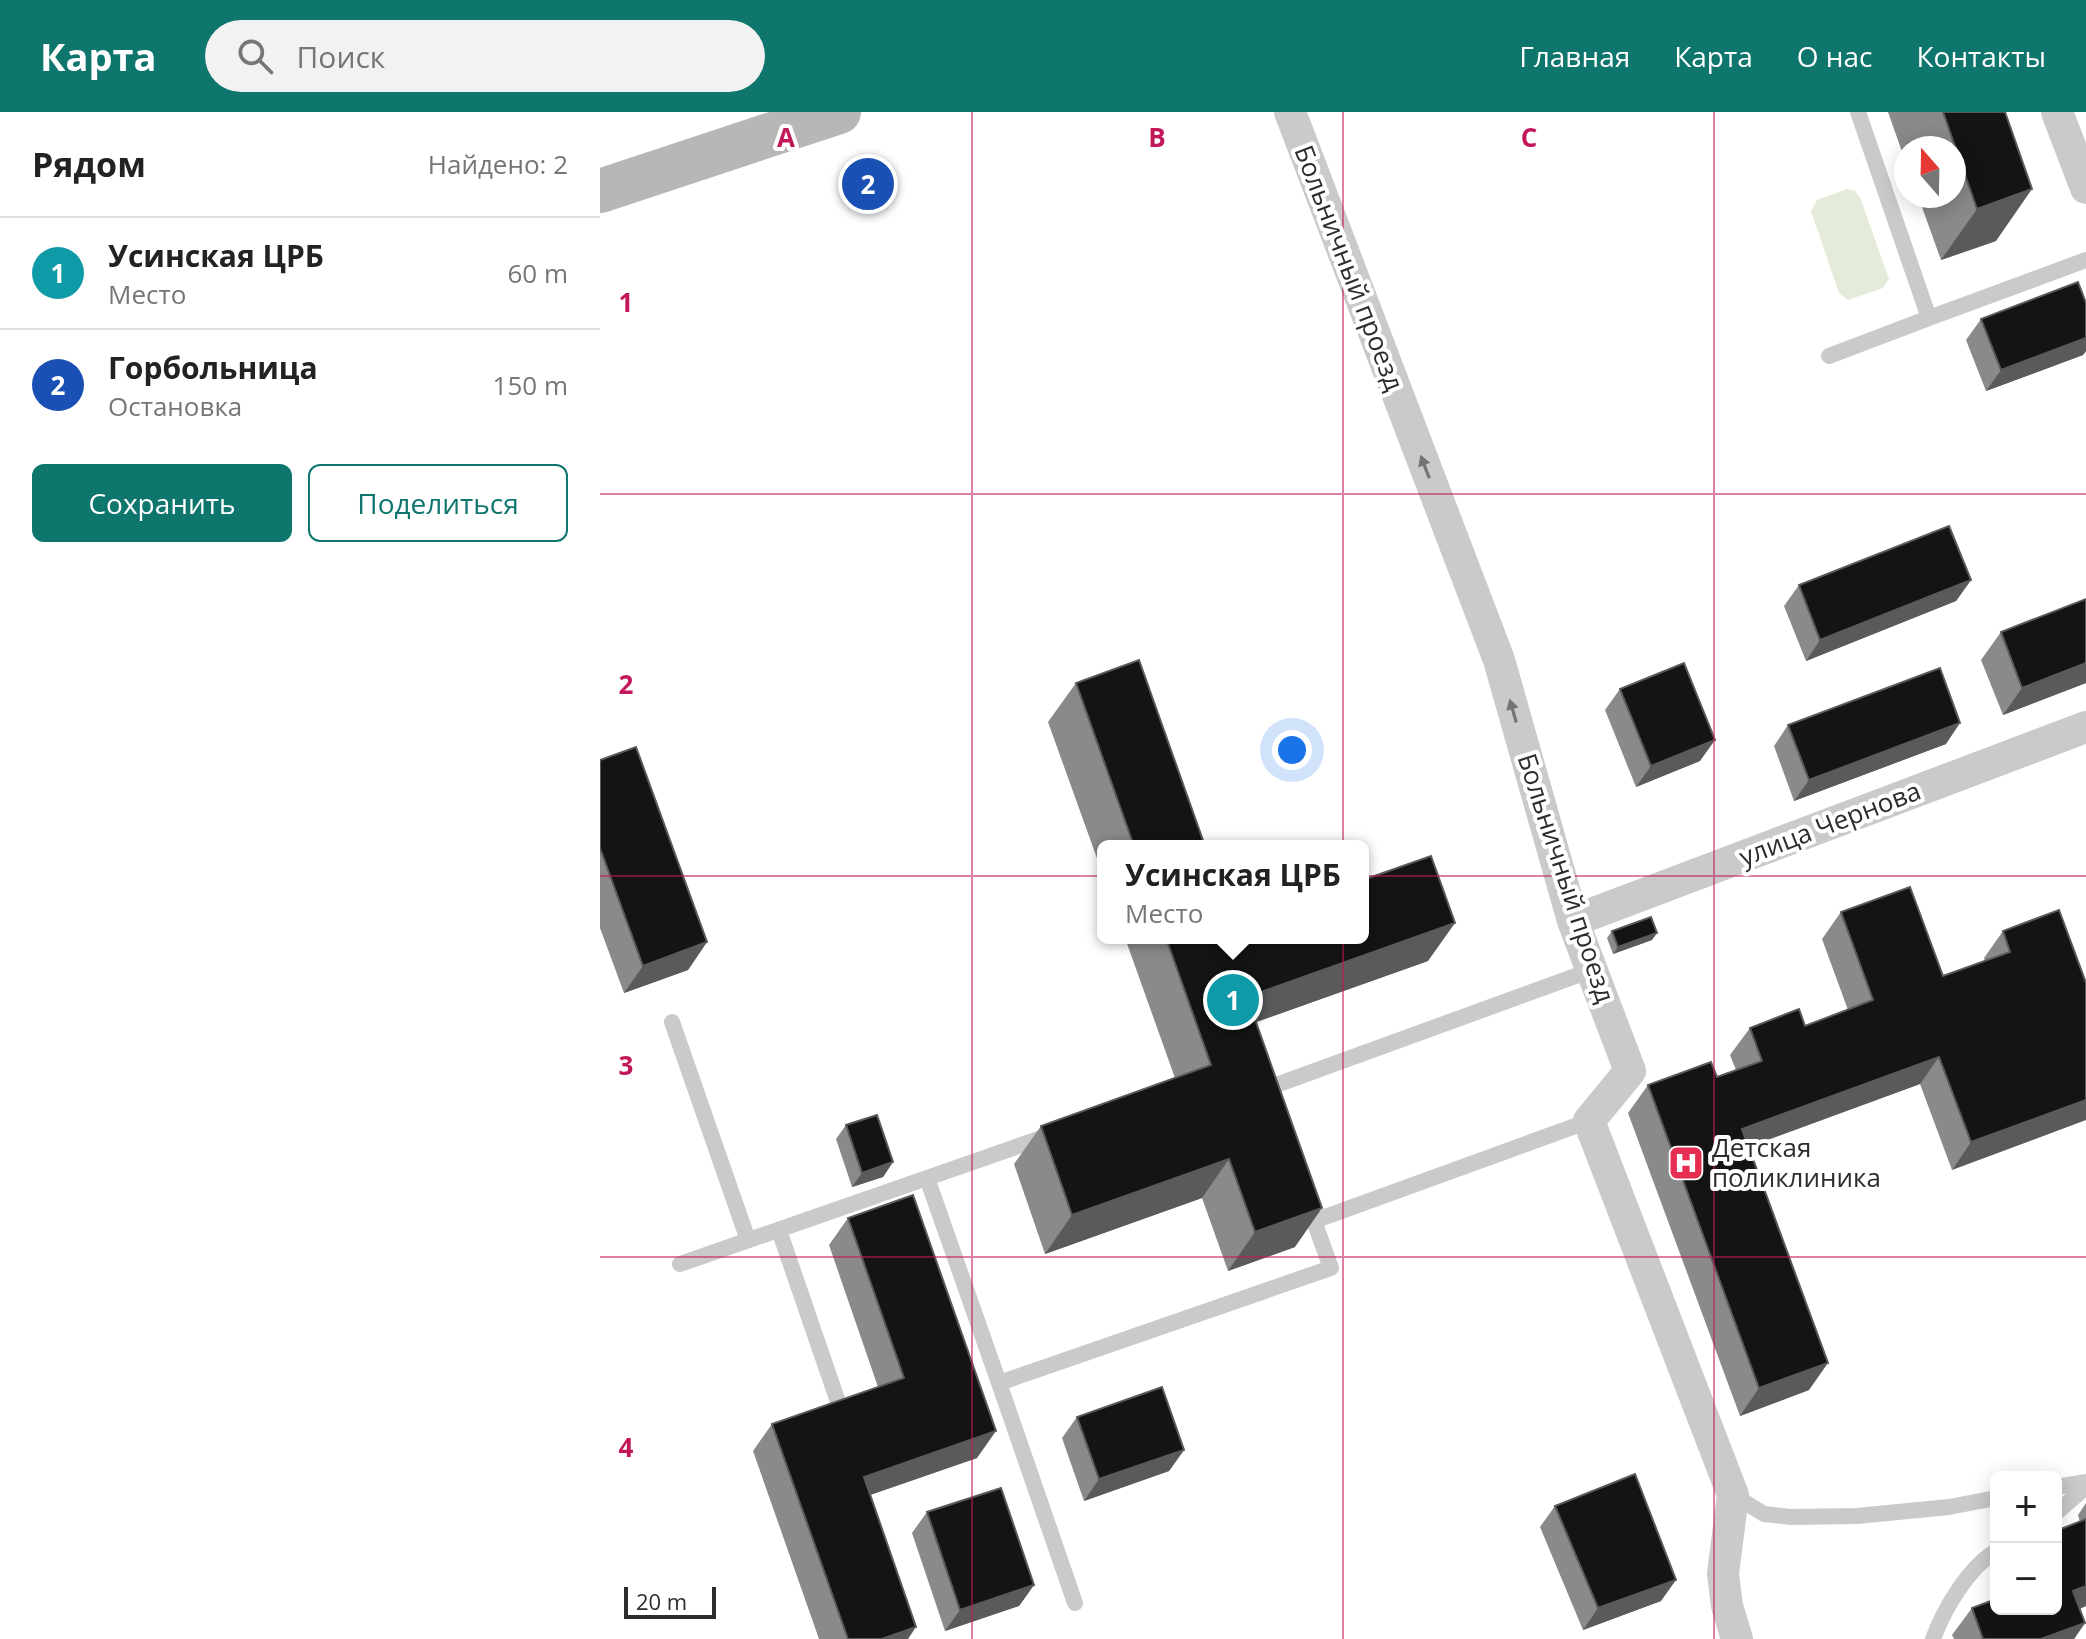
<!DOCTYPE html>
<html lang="ru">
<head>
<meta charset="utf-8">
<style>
  body { margin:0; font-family:"Open Sans",sans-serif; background:#f2f2f2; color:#222 }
  .controls { position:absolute; right:24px; bottom:24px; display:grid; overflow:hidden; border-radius:12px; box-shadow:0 4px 20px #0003 }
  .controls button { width:72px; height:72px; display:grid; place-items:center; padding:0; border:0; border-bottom:2px solid #e0e0e0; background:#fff; color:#222; font:40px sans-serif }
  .compass { position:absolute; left:1294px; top:24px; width:72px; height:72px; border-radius:50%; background:#fff; box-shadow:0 4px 20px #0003; rotate:340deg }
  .scale { position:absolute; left:24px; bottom:20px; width:92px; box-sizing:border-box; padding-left:8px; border:4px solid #2d2d2d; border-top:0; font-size:22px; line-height:28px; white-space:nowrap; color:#2d2d2d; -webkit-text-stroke:6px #fff; paint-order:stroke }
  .you { position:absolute; left:692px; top:638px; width:28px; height:28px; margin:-20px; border:6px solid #fff; border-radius:50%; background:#1a73e8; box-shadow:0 0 0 12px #1a73e833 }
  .badge { display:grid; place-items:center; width:52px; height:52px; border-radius:50%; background:#0f766e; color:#fff; font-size:26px; font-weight:700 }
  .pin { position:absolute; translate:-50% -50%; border:4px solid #fff; box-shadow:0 2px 8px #0006 }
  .popup { position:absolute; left:497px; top:728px; width:272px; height:104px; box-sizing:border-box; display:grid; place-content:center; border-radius:12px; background:#fff; filter:drop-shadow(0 2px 6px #0005); font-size:26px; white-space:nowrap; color:#767676 }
  .popup b { font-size:30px; color:#222 }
  .popup::after { content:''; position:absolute; left:50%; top:100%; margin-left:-16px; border:16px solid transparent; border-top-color:#fff }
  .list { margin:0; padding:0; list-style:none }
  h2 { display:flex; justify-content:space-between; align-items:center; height:104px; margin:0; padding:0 32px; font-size:34px }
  h2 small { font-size:26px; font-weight:400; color:#767676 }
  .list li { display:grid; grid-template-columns:52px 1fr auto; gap:24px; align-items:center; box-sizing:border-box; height:112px; padding:0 32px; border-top:2px solid #e0e0e0 }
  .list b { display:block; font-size:30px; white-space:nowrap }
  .list p { margin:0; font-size:26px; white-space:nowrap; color:#767676 }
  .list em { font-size:26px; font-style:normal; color:#767676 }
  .actions { display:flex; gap:16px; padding:24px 32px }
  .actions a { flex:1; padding:18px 0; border:2px solid #0f766e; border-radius:12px; text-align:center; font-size:28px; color:#0f766e }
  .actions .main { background:#0f766e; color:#fff }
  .icon { flex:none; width:44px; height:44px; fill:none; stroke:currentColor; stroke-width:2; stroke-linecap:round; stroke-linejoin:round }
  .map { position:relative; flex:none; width:1486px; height:1527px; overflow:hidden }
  header { display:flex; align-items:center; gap:48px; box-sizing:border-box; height:112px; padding:0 40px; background:#0f766e; color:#fff }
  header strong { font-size:38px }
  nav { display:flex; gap:44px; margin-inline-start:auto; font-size:28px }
  .search { width:560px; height:72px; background:#f2f2f2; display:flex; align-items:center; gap:20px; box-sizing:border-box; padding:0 28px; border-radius:44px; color:#767676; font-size:30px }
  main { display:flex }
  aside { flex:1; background:#fff }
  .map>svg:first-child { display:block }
</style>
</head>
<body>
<header>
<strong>Карта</strong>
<div class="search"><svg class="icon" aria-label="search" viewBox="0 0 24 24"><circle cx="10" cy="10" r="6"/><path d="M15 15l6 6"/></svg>Поиск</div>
<nav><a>Главная</a><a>Карта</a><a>О нас</a><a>Контакты</a></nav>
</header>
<main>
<aside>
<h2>Рядом<small>Найдено: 2</small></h2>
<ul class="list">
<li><span class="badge" style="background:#0f9aa8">1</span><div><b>Усинская ЦРБ</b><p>Место</p></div><em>60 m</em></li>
<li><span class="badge" style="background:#1a4fb4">2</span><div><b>Горбольница</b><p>Остановка</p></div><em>150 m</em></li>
</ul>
<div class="actions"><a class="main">Сохранить</a><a>Поделиться</a></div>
</aside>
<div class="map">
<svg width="1486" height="1527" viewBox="0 0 1486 1527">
  <rect width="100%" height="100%" fill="#fff"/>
  <path fill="#e5ebda" d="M1247,77l8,2 5,6 29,82 -6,9 -35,12 -9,-7 -28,-82 6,-11z"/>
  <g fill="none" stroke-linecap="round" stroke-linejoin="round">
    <path stroke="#cacaca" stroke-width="16" d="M1258,0l71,206 157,-58
      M1229,244l100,-38
      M72,910l76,218
      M671,983l-3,-7 324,-118
      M327,1066l120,-42
      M707,1088l7,21 275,-100
      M179,1118l58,169
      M80,1152l247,-86 72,205
      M1456,1375l30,-5
      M1133,1383l31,19 27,3 66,-1 92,-9 47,-9
      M1456,1401l30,-26
      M475,1491l-76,-220 332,-115 -17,-47
      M1333,1527c11,-30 35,-71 63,-88"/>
    <path stroke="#cacaca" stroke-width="32" d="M690,0l209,548 74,261 57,150 -41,50 144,374 -10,79 4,32 10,33
      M1457,0l29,76
      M973,809l513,-194"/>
    <path stroke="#b7b7b7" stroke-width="44" d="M0,79l239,-79"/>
  </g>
  <path fill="#8a8a8a" d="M1288,0h117l-9,129 -55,19 -23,-64h36v-48h-48v15z
    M1486,191v48l-3,4 -97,36 -20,-51 15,-21z
    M1371,468l-15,21 -150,60 -22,-55 15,-21z
    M1486,487v84l-83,32 -22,-55 20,-28z
    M476,571l129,163h-102v29l-55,-153z
    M1020,577l80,72 -64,26 -31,-77z
    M1188,613l158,19 -152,57 -20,-55z
    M0,648l107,182 -19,28 -64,23 -24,-65z
    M1241,800l102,64 42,-15 -1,-3 19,-27 83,52 -134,187 -32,-86 -171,63 60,243 -69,26 -112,-303 20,-28 69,-8 19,-7 -6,-15 20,-27 55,-2 43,-16 -26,-71z
    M1012,819l40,9 -39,14 -6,-16z
    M525,826h238l65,23 -172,61 39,225 -67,24 -26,-73 -157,56 -31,-90 27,-38 134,-48z
    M246,1013l47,37 -10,15 -31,10 -16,-48z
    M248,1106l129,240 -107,37 38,144h-89l-66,-188 19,-27 106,-37 -49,-142z
    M477,1305l107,33 -15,21 -85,30 -22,-63z
    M1486,1391v103l-6,3 5,14 -11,16h-120l-2,-4 20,-27 84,1 24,-87 -2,-7z
    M955,1394l106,95 -78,29 -43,-103z
    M327,1400l107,73 -15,21 -74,25 -33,-98z"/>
  <path fill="#5a5a5a" d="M1432,77l-36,52 -55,19 36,-51z
    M1486,226v13l-3,4 -97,36 15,-21z
    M1371,468l-15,21 -150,60 14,-21z
    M1486,551v20l-83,32 19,-27z
    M1360,611l-14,21 -152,57 15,-21z
    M1115,628l-15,21 -64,26 15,-21z
    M855,811l-27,38 -208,74 27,-38z
    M1057,821l-5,7 -39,14 5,-7z
    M107,830l-19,28 -64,23 19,-27z
    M1339,945l-19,27 -197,72 19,-27z
    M1486,988v20l-134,50 19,-28z
    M629,1047l-27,39 -157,56 27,-39z
    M293,1050l-10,15 -31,10 10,-14z
    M722,1096l-27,39 -67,24 27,-39z
    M1228,1251l-19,27 -69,26 19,-28z
    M396,1319l-19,27 -133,46 20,-27z
    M584,1338l-15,21 -85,30 15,-22z
    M1076,1468l-15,21 -78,29 15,-22z
    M434,1473l-15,21 -74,25 15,-21z
    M1486,1474v20l-32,12 19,-27z
    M1485,1511l-11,16h-33z
    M316,1515l-8,12h-26z"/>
  <path fill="#141414" stroke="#5a5a5a" stroke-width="2" d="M1343,0h62l27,77 -55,20z
    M1478,170l8,21v35l-85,32 -20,-51z
    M1349,414l22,54 -151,60 -21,-55z
    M1486,487v64l-64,25 -21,-56z
    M539,548l66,186h-71l-58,-163z
    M1084,551l31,77 -64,26 -31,-77z
    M1340,556l20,55 -151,57 -21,-55z
    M36,635l71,195 -64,24 -43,-118v-88z
    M831,744l24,67 -208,74 75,211 -67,24 -26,-73 -157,56 -31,-89 170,-61 -45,-127h197v-58z
    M1310,775l33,89 67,-24 -7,-21 56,-21 27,73v117l-115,42 -32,-85 -197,72 86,234 -69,25 -111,-303 63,-23 6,15 45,-16 -12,-33 49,-19 6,17 68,-26 -32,-88z
    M1051,805l6,16 -39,14 -6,-16z
    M277,1003l16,47 -31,11 -16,-48z
    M313,1083l83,236 -132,46 52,150 -34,12h-34l-76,-215 132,-46 -56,-160z
    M562,1275l22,63 -85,29 -22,-62z
    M1035,1362l41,106 -78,28 -43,-102z
    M401,1376l33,97 -74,25 -33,-98z
    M1486,1407v67l-13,5 12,32 -44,16h-58l-11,-31 24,-9v10h60v-78z"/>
  <defs><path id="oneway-solid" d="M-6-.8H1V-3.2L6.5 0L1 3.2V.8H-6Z" transform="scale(2)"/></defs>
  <g fill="#747474">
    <use href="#oneway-solid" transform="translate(825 355) rotate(-111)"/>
    <use href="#oneway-solid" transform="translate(913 599) rotate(-106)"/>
  </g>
  <path fill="none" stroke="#c2185b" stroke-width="2" stroke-opacity="0.55" d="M372,0v1527M743,0v1527M1114,0v1527M0,382h1486M0,764h1486M0,1145h1486"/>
  <defs>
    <symbol id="hospital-square" viewBox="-11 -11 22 22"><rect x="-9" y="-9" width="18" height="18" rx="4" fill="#e52e52" stroke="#fff"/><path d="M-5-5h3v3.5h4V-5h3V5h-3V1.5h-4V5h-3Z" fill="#fff"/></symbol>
  </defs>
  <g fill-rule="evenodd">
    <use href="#hospital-square" x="1066" y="1031" width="40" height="40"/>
  </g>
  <g text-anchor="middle" stroke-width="8" stroke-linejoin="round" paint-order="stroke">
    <g font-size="26" fill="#2d2d2d" stroke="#fff">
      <text transform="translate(749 156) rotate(69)" y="9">Больничный проезд</text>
      <text transform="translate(1230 712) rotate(-21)" y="9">улица Чернова</text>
      <text transform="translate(966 766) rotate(72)" y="9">Больничный проезд</text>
    </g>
    <g font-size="26" fill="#2d2d2d" stroke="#fff" text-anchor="start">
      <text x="1112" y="1045">Детская<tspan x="1112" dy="30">поликлиника</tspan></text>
    </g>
  </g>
  <g font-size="26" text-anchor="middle" font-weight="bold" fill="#c2185b" stroke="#fff" stroke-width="8" stroke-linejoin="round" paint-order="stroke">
    <text x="186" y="35">A</text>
    <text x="557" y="35">B</text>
    <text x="929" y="35">C</text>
    <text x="26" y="200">1</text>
    <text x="26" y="582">2</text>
    <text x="26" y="963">3</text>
    <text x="26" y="1345">4</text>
  </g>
</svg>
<div class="controls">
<button>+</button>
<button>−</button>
</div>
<svg class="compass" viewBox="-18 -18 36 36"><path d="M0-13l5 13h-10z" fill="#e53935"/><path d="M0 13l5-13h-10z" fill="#767676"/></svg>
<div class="scale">20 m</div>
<div class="you"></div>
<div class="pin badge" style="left:633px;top:888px;background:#0f9aa8">1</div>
<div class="popup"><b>Усинская ЦРБ</b>Место</div>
<div class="pin badge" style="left:268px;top:72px;background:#1a4fb4">2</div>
</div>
</main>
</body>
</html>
